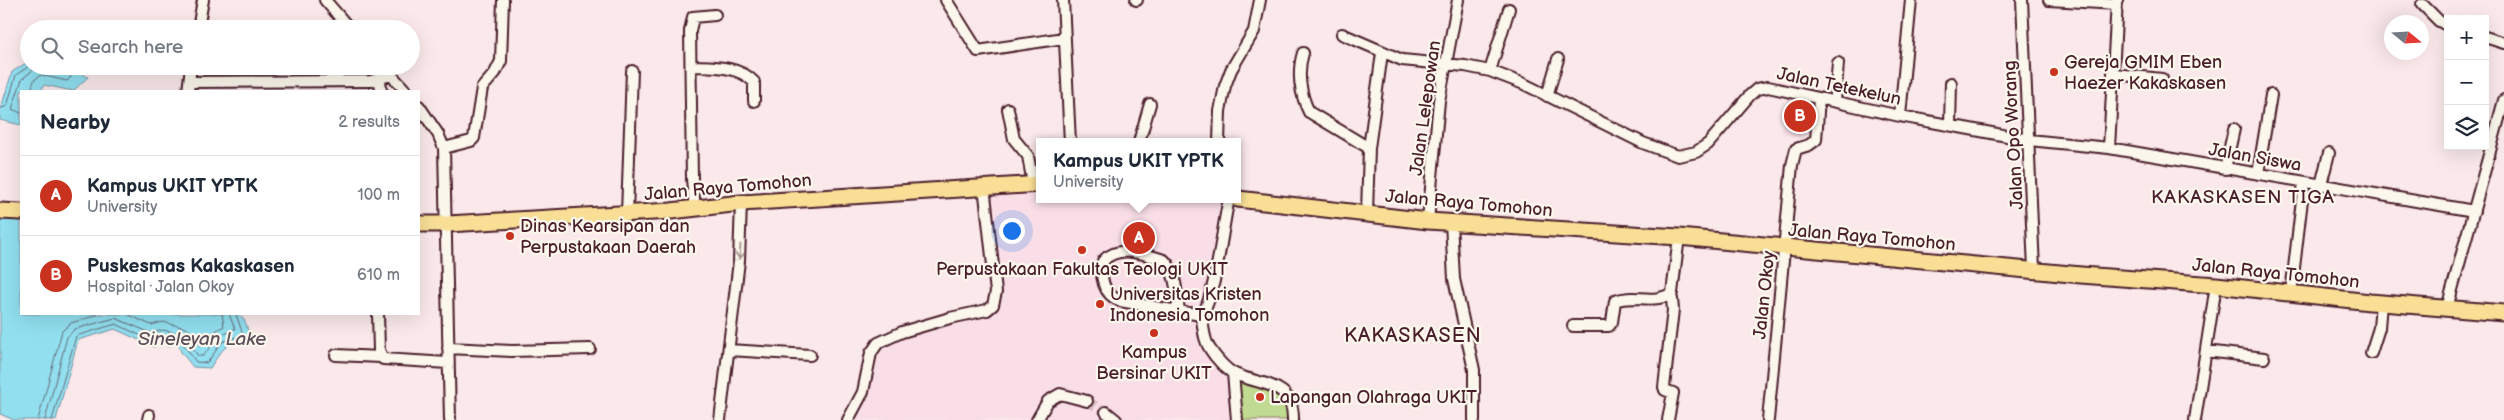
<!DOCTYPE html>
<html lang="en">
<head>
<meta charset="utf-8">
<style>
  body { margin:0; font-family:"Balsamiq Sans",sans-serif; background:#f6f6f7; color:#1f2937 }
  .controls { position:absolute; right:15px; top:15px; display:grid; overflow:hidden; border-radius:0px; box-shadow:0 5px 20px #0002 }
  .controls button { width:45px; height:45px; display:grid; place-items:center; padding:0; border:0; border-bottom:1px solid #e0e1e3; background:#fff; color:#1f2937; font:25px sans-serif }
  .compass { position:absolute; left:2384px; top:15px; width:45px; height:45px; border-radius:50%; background:#fff; box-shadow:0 5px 20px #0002; rotate:108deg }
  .you { position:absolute; left:1011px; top:230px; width:18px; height:18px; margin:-12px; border:4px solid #fff; border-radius:50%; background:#1a73e8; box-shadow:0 0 0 8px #1a73e833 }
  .badge { display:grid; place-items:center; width:32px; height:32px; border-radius:50%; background:#c8321e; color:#fff; font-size:16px; font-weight:700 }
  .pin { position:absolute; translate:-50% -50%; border:2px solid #fff; box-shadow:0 1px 5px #0006 }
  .popup { position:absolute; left:1036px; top:138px; width:205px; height:65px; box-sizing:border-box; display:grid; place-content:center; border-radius:0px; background:#fff; filter:drop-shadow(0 1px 4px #0005); font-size:16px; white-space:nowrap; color:#747a83 }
  .popup b { font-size:19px; color:#1f2937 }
  .popup::after { content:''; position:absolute; left:50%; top:100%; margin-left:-10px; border:10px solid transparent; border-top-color:#fff }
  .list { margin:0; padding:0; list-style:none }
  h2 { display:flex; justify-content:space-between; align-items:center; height:65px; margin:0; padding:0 20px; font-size:21px }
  h2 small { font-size:16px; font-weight:400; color:#747a83 }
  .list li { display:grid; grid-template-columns:32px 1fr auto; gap:15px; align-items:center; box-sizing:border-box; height:80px; padding:0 20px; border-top:1px solid #e0e1e3 }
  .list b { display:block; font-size:19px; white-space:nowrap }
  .list p { margin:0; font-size:16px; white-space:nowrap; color:#747a83 }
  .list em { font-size:16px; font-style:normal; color:#747a83 }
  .icon { flex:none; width:28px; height:28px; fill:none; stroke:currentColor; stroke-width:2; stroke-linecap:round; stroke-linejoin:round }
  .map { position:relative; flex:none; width:2504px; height:420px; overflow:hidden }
  .search { position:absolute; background:#fff; box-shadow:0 5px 20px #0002; left:20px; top:20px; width:400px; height:55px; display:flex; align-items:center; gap:12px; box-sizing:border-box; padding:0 18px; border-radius:28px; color:#747a83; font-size:19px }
  .panel { position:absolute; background:#fff; box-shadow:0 5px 20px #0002; left:20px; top:90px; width:400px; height:225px; border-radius:0px }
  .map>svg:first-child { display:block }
</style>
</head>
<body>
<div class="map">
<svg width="2504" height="420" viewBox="0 0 2504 420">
  <rect width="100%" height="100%" fill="#fae8ea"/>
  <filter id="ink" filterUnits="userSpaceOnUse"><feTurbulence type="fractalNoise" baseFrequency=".02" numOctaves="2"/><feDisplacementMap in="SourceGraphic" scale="10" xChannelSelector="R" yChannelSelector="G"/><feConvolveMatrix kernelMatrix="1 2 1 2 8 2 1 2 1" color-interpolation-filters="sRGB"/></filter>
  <g filter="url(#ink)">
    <path fill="#f9dee8" d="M1790,93l27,7 -5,32 -12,6 -19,-5z
      M1040,184v15h189l-24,113 7,40 81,68h-445l30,-77 109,-33 8,-11 -11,-113z"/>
    <path fill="#c0da91" stroke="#857c5e" d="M1233,373l51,20 9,27h-56z"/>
    <path fill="#91dfef" stroke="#7592a1" d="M29,61v5h52l1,8 6,3 -15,14 -29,-6 -3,6h-20v34l-21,-5v-9l12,-39z
      M0,211l21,1v102h217c9,6 11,16 9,26 -23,3 -25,10 -37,28l-17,-1 -12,-15 -2,-6 -5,-2 -7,3 1,-4 -7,-2 -7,6 -39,-18 -37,11 -22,80h-42l-14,-6z"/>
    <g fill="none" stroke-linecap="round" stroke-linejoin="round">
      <path stroke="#666c79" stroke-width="1" d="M31,91l3,-11 7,-5 26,6 4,-4 -1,-11
        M0,109l7,-3 9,-31 13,-9
        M21,113l-9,-4 10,-30 16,-13
        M127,314l24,11 12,-3 23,6 7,5 8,13 11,-13 12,-7 -2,-12
        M38,420l24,-89 9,-8 29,-9
        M45,420l22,-83 8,-8 40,-11 36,15 12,-3 21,5 14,21h5l15,-19 17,-8 -6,-15
        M52,420l24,-84 40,-12 36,17 10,-5 19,5 15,21 11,1 15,-21 21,-7 -7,-21"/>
      <path stroke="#d7c0c4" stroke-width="10" stroke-dasharray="10 5" stroke-linecap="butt" d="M1087,401l19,11"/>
      <defs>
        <path id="minor" d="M325,0l25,29
          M946,0l32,51 86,-13
          M1063,0l7,142
          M1136,0h1
          M2022,0l12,269
          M2049,0l68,4
          M2422,4l17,17 9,5
          M198,29l5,-29
          M1342,34l60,26 63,6 25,5 34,13 119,59 35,13 18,-4 12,-8 42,-49 7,-6 11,-2 132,29 129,24 80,8 365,63
          M2485,37l19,6
          M1303,53c-6,19 -3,41 6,59l60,36
          M383,66l23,25
          M691,66c21,1 47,-1 63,16v19
          M1490,71l19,-62
          M2114,74l48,5
          M380,80l1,11
          M189,82l182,-1 20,-6
          M188,91l3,-25
          M1547,96l11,-37
          M1835,101l3,-38
          M419,106l19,28 6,14 6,272
          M1008,109l6,30 14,17 5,28
          M1900,116l11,-116
          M1950,125l1,-42
          M1139,142l11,-38
          M1219,142l1,-31 5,-25 6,-16 23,-39 6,-31
          M444,148l27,-7 3,-3 8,-50 13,-15 6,-12 2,-61
          M2109,148l8,-148
          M2225,169l9,-40
          M2258,174l13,-79
          M2321,185l8,-32
          M1229,199c-6,23 -14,103 -28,116 3,12 2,24 9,34 5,8 16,21 25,25 26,12 59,7 58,46
          M695,209l-3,-30 -2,-148 3,-14 22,-2
          M1367,213l2,-65 13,-95
          M627,214l5,-143
          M1428,221l11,-120 19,-101
          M1451,222l3,57 20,91v50
          M2291,293l13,-110
          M2447,308l57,-208
          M1179,311c-2,-15 -3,-41 -15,-51 -19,-6 -46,-16 -61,1 -3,16 0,33 17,40l81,14
          M378,314l1,36 4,9 65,4
          M1573,326h36l3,-4 3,-21c18,-8 39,4 57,-8l7,-56
          M448,348l64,3 78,-2
          M729,350l81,5
          M2206,351l58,7
          M2371,353l8,-25 2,-25
          M336,355l45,2
          M1233,373l4,47
          M1106,412l10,8
          M148,420l1,-5
          M720,420l19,-159 2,-58
          M848,420l15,-28 8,-39 7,-10 24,-11 48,-14 37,-8 6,-5 3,-13 -12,-106
          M1037,420l11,-19 12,-7 27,7
          M1668,420l5,-27 -8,-3 -1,-3 9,-77 -1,-11 -3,-4
          M1768,420l24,-255 4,-16 13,-4 7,-5 3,-42
          M2195,420l21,-135"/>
        <path id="highway" d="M1238,199l190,22 251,16 402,38 135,10 154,17 134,11
          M0,211l21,1
          M419,224h29l223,-13 70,-8 299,-19"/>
      </defs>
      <use href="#minor" stroke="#4a1f2b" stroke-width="14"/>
      <use href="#highway" stroke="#4a1f2b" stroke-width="19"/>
      <use href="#minor" stroke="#fbf7ec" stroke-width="10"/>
      <use href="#highway" stroke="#f9df96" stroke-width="15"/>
    </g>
    <defs><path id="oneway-shaft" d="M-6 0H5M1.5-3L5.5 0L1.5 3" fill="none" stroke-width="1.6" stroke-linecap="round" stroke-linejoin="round" transform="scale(1.25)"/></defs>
    <use stroke="#ab9695" href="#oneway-shaft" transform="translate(740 252) rotate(94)"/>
  </g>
  <g fill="#c8321e" stroke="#fbf7ec" stroke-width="2">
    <circle cx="2054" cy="72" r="5"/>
    <circle cx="510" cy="236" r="5"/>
    <circle cx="1082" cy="250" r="5"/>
    <circle cx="1100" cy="304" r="5"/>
    <circle cx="1154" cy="333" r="5"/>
    <circle cx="1260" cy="397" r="5"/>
  </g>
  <g text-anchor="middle" stroke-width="4.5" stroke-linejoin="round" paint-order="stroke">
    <g font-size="18" fill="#4a1f2b" stroke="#fbf7ec" text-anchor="start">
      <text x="2064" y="68">Gereja GMIM Eben<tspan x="2064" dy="21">Haezer Kakaskasen</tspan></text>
      <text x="520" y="232">Dinas Kearsipan dan<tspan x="520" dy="21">Perpustakaan Daerah</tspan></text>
      <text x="1082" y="275" text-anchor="middle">Perpustakaan Fakultas Teologi UKIT</text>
      <text x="1110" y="300">Universitas Kristen<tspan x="1110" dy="21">Indonesia Tomohon</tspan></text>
      <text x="1154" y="358" text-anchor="middle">Kampus<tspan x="1154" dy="21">Bersinar UKIT</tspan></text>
      <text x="1270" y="403">Lapangan Olahraga UKIT</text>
    </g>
    <g font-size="18" fill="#4a1f2b" stroke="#fbf7ec">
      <text transform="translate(1839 86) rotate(12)" y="6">Jalan Tetekelun</text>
      <text transform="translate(1425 108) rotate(-82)" y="6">Jalan Lelepowan</text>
      <text transform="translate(2013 135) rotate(-93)" y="6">Jalan Opo Worang</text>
      <text transform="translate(2255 157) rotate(10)" y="6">Jalan Siswa</text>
      <text transform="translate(728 187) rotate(-5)" y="6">Jalan Raya Tomohon</text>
      <text transform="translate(1469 203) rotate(5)" y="6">Jalan Raya Tomohon</text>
      <text transform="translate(1872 237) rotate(5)" y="6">Jalan Raya Tomohon</text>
      <text transform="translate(2276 273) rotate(6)" y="6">Jalan Raya Tomohon</text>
      <text transform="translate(1764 295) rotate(-84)" y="6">Jalan Okoy</text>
    </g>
    <g font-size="19" letter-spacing="1" fill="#4a1f2b" stroke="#fbf7ec">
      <text x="2243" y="203">KAKASKASEN TIGA</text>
    </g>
    <g font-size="19" font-style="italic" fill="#5c4f5c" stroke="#fbf7ec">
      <text x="202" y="345">Sineleyan Lake</text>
    </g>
    <g font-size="20" letter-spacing="1" fill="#4a1f2b" stroke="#fbf7ec">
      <text x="1413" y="342">KAKASKASEN</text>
    </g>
  </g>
</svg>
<div class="controls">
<button>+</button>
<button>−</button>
<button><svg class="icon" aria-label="layers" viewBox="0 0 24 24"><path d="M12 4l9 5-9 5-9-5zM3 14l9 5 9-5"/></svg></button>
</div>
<svg class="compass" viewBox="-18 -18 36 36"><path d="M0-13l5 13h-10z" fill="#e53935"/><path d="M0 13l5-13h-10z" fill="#747a83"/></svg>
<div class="you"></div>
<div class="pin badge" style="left:1139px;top:238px">A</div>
<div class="popup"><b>Kampus UKIT YPTK</b>University</div>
<div class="pin badge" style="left:1800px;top:116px">B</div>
<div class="search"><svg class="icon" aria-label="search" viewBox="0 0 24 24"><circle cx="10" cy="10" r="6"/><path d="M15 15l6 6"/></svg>Search here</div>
<section class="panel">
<h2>Nearby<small>2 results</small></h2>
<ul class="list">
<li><span class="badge">A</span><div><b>Kampus UKIT YPTK</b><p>University</p></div><em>100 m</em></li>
<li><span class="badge">B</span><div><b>Puskesmas Kakaskasen</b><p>Hospital · Jalan Okoy</p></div><em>610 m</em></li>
</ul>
</section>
</div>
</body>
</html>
